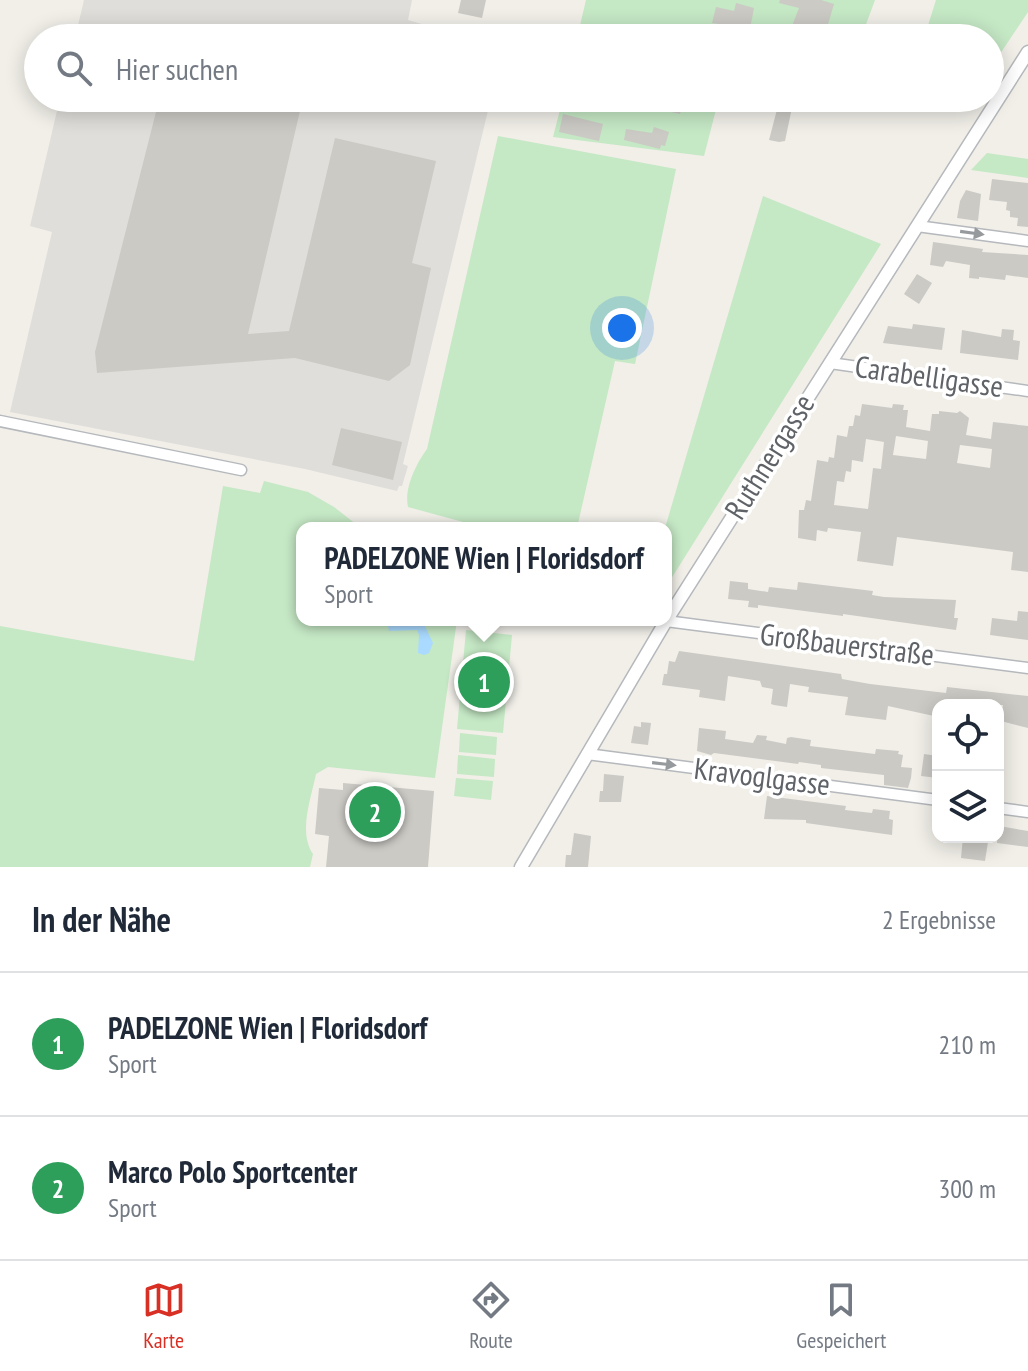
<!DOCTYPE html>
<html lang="de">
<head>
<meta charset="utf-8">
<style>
  body { margin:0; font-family:"PT Sans Narrow",sans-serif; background:#f2f2f3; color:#1f2937 }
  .controls { position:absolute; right:24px; bottom:24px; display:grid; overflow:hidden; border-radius:16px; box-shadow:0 4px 20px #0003 }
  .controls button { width:72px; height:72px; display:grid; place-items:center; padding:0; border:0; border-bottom:2px solid #e0e1e3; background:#fff; color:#1f2937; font:40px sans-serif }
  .you { position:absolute; left:622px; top:328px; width:28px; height:28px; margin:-20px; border:6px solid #fff; border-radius:50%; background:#1a73e8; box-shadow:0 0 0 12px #1a73e833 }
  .badge { display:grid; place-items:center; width:52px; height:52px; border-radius:50%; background:#d93025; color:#fff; font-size:26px; font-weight:700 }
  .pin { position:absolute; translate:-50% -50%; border:4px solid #fff; box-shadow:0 2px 8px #0006 }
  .popup { position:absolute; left:296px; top:522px; width:376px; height:104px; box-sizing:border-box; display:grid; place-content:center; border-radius:16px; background:#fff; filter:drop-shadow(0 2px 6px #0005); font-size:26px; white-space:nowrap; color:#747a83 }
  .popup b { font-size:30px; color:#1f2937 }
  .popup::after { content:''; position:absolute; left:50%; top:100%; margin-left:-16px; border:16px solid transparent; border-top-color:#fff }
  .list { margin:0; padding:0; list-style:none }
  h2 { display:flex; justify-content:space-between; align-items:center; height:104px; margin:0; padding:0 32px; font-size:34px }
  h2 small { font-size:26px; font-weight:400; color:#747a83 }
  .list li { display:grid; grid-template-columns:52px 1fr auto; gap:24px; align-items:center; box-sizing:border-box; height:144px; padding:0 32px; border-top:2px solid #e0e1e3 }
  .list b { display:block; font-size:30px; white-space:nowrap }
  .list p { margin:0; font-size:26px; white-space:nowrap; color:#747a83 }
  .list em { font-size:26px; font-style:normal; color:#747a83 }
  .icon { flex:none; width:44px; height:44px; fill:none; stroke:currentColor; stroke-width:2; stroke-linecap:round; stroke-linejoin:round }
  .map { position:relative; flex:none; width:1028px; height:867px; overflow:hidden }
  .search { position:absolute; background:#fff; box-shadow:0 4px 20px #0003; left:24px; right:24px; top:24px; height:88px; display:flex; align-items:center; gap:20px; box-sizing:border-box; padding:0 28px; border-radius:44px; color:#747a83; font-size:30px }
  .sheet { height:392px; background:#fff }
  nav { display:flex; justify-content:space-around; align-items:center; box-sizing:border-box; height:112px; border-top:2px solid #e0e1e3; background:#fff; font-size:22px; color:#747a83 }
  nav a { display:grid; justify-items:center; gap:4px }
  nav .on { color:#d93025 }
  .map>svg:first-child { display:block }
</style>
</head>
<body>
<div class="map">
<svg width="1028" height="867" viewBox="0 0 1028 867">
  <rect width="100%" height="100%" fill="#f1efe8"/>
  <path fill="#e0deda" d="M84,0h328l-4,20 62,18h-395z
    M60,98h431l-88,366 5,2 -6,20h-3l-2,5 -92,-22 -295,-57 42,-180 -22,-6z"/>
  <path fill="#c5e8c5" d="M586,0h289l-14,38h-106l-20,-5 -2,5h-156z
    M936,0h92v12l-38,57v-31h-66z
    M563,98h156l-15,58 -151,-19z
    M498,136l178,33 -41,195 -20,-3 -38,167h-92l-77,-21c-4,-19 8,-43 19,-58z
    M987,153l41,6v19l-57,-8z
    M763,196l118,48 -215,343 -1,-59z
    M264,481l44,11 26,15 27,21h-59v92h155l-22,158 -107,-11 -12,7c-5,25 -18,58 -3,80l-3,13h-310v-241l194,35 29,-175 37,7z
    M466,630l46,5 -9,98 -46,-4z
    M460,733l37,4 -1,18 -37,-3z
    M458,755l37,4 -1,18 -37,-3z
    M456,778l37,3 -2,19 -37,-4z"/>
  <path fill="#aadaff" d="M387,620l36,2 10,21 -4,10 -5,2 -6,-2 1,-18 -2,-5 -28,1z"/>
  <path fill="#cccac5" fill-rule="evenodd" d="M461,0h25l-4,18 -24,-5z
    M780,0h41l13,4 -10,34 -36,-2 11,-28 -20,-5z
    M736,3l18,5 -4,21 -38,-6 4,-16 18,4z
    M237,98h66l-55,236 41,-3 46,-193 101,23 -24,102 19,5 -21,97 -21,16 -94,-23 -198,15 -2,-21 63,-248z
    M411,98h40l-3,13 -37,-9z
    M638,98h39l7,2 -4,14 -22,-5 -20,-9z
    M780,98h14l-9,43 -6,1 -10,-2z
    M563,114l40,10 -4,17 -40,-9z
    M654,127l15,5 -4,14 -4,-1 -1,4 -36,-9 2,-11 26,4z
    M992,179l36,4v44l-11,-1 1,-8 -8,-1v-6l-4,-1 1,-8 -18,-2z
    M966,190l15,4 -3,27 -21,-3 3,-17z
    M933,242l50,7 -1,3 46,3v23l-22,-3 -1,5 -26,-3v2l-10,-1 1,-13 -24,-4 -3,6 -13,-2z
    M917,274l15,9 -13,21 -15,-10z
    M913,324l32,4 -3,22 -59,-7 5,-17 24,3z
    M1002,329l12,1 -1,10 7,1 -2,19 -58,-7 2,-23 39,7z
    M862,404l30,4 1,-4 11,1 -1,5h5l-2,17 24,4 2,-17h7v-3l18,2 3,-2 9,7 -3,17 25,4 2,-17 35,4v146l-17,-2 2,-18 -116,-15 -4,29 -36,-5 4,-29 -33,-4 -1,4 -10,-2 -1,11 -18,-3 1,-28h5l2,-10 5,1 6,-41 11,2 1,-5 5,1 3,-23 10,2 2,-11h4l2,-11 5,1zM896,436l32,5 -2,18 -33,-4zM866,439l18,3 -3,27 -8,-1 -5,41 -34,-4 3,-24 7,1 2,-11 5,1 1,-12 11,2zM960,445l32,4 -2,19 -33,-5z
    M341,428l61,14 -9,38 -61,-15z
    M730,581l18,2v6l20,3 1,-5 28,3 1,-8 75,9 -1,4 12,2 72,3 -2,18h4l-2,12 -113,-16v2l-85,-11v3l-10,-1 1,-6 -21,-2z
    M1018,611l10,1v28l-38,-5 2,-17 25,3z
    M679,651l162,23 1,5 28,5 76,9 1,-6 81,9v32l-27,-7 2,-16h-65l-4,11 -46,-10 -2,14 -41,-5 3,-18 -40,-5 1,-5 -19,-3 -3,23 -13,-2 -3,-1 2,-15 -11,-2 -2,-6 -32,-5 -3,25 -26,-4 1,-7 -38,-5 2,-11h3l2,-13 6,1z
    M641,722l10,1 -3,22 -17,-2 3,-17 7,1z
    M699,728l27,3 -1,8 28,4 4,-8 10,1 -1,4 20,4 1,-6 4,-1 20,3 -1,6 65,8 1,-5 23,2 -1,3 5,1 -2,12 11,1 -1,10 -3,10 -24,-3v-10l-63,-7v-3l-22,-3 -1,2 -84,-11 -3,2 -14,-4z
    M924,754l14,2v22l-17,-2z
    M604,774l20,2 -3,26h-22l1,-11h3z
    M343,783l91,8 -6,76h-102l3,-31 -14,-2 4,-46 24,2z
    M767,796l79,10 -1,4 27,3 1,-4 17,2 -1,8 4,1 -1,15 -86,-12v-3l-42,-1z
    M999,826l29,5v16l-31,-4z
    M574,833l17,3 -3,31h-23l1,-12h5z
    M963,837l15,1v3l10,1 -3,19 -24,-3z"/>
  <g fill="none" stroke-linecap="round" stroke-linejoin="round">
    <defs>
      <path id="minor" d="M917,226l111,15
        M830,363l198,28
        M0,421l241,49
        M666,621l362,47
        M587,754l351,46
        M998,808l30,4"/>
      <path id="tertiary" d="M521,867l145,-246 362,-569"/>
    </defs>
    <use href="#minor" stroke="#b5b8bc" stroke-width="13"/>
    <use href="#tertiary" stroke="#b5b8bc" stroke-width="15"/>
    <use href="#minor" stroke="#fff" stroke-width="10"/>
    <use href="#tertiary" stroke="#fff" stroke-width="12"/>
  </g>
  <defs><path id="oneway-solid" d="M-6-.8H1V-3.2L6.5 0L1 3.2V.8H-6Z" transform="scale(2)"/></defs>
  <g fill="#979a9d">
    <use href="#oneway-solid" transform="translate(972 233) rotate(8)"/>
    <use href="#oneway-solid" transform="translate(664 764) rotate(7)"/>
  </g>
  <g text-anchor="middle" stroke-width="7" stroke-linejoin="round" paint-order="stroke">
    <g font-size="30" fill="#5f6368" stroke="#fff">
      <text transform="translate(929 377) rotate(8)" y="10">Carabelligasse</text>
      <text transform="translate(770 457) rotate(-58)" y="10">Ruthnergasse</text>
      <text transform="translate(847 645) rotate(7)" y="10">Großbauerstraße</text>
      <text transform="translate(762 777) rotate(7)" y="10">Kravoglgasse</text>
    </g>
  </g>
</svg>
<div class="controls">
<button><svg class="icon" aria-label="locate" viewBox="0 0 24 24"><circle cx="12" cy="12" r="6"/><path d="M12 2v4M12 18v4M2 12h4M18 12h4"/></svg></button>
<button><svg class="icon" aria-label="layers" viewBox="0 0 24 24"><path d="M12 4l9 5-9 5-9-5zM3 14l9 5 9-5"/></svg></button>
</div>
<div class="you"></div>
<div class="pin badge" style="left:484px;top:682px;background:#2e9e5b">1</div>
<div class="popup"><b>PADELZONE Wien | Floridsdorf</b>Sport</div>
<div class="pin badge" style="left:375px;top:812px;background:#2e9e5b">2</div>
<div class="search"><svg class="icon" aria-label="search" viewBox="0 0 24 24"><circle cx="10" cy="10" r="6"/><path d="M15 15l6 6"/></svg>Hier suchen</div>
</div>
<section class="sheet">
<h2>In der Nähe<small>2 Ergebnisse</small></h2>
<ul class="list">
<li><span class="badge" style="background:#2e9e5b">1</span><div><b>PADELZONE Wien | Floridsdorf</b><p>Sport</p></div><em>210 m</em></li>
<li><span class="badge" style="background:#2e9e5b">2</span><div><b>Marco Polo Sportcenter</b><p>Sport</p></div><em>300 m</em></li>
</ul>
</section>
<nav>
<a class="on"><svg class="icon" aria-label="map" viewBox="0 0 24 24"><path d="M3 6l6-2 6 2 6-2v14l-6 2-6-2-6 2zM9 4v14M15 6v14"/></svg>Karte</a>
<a><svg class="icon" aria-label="directions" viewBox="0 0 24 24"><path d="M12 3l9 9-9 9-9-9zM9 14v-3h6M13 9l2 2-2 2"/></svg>Route</a>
<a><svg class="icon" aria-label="saved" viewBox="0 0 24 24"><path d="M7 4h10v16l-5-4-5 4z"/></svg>Gespeichert</a>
</nav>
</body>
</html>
